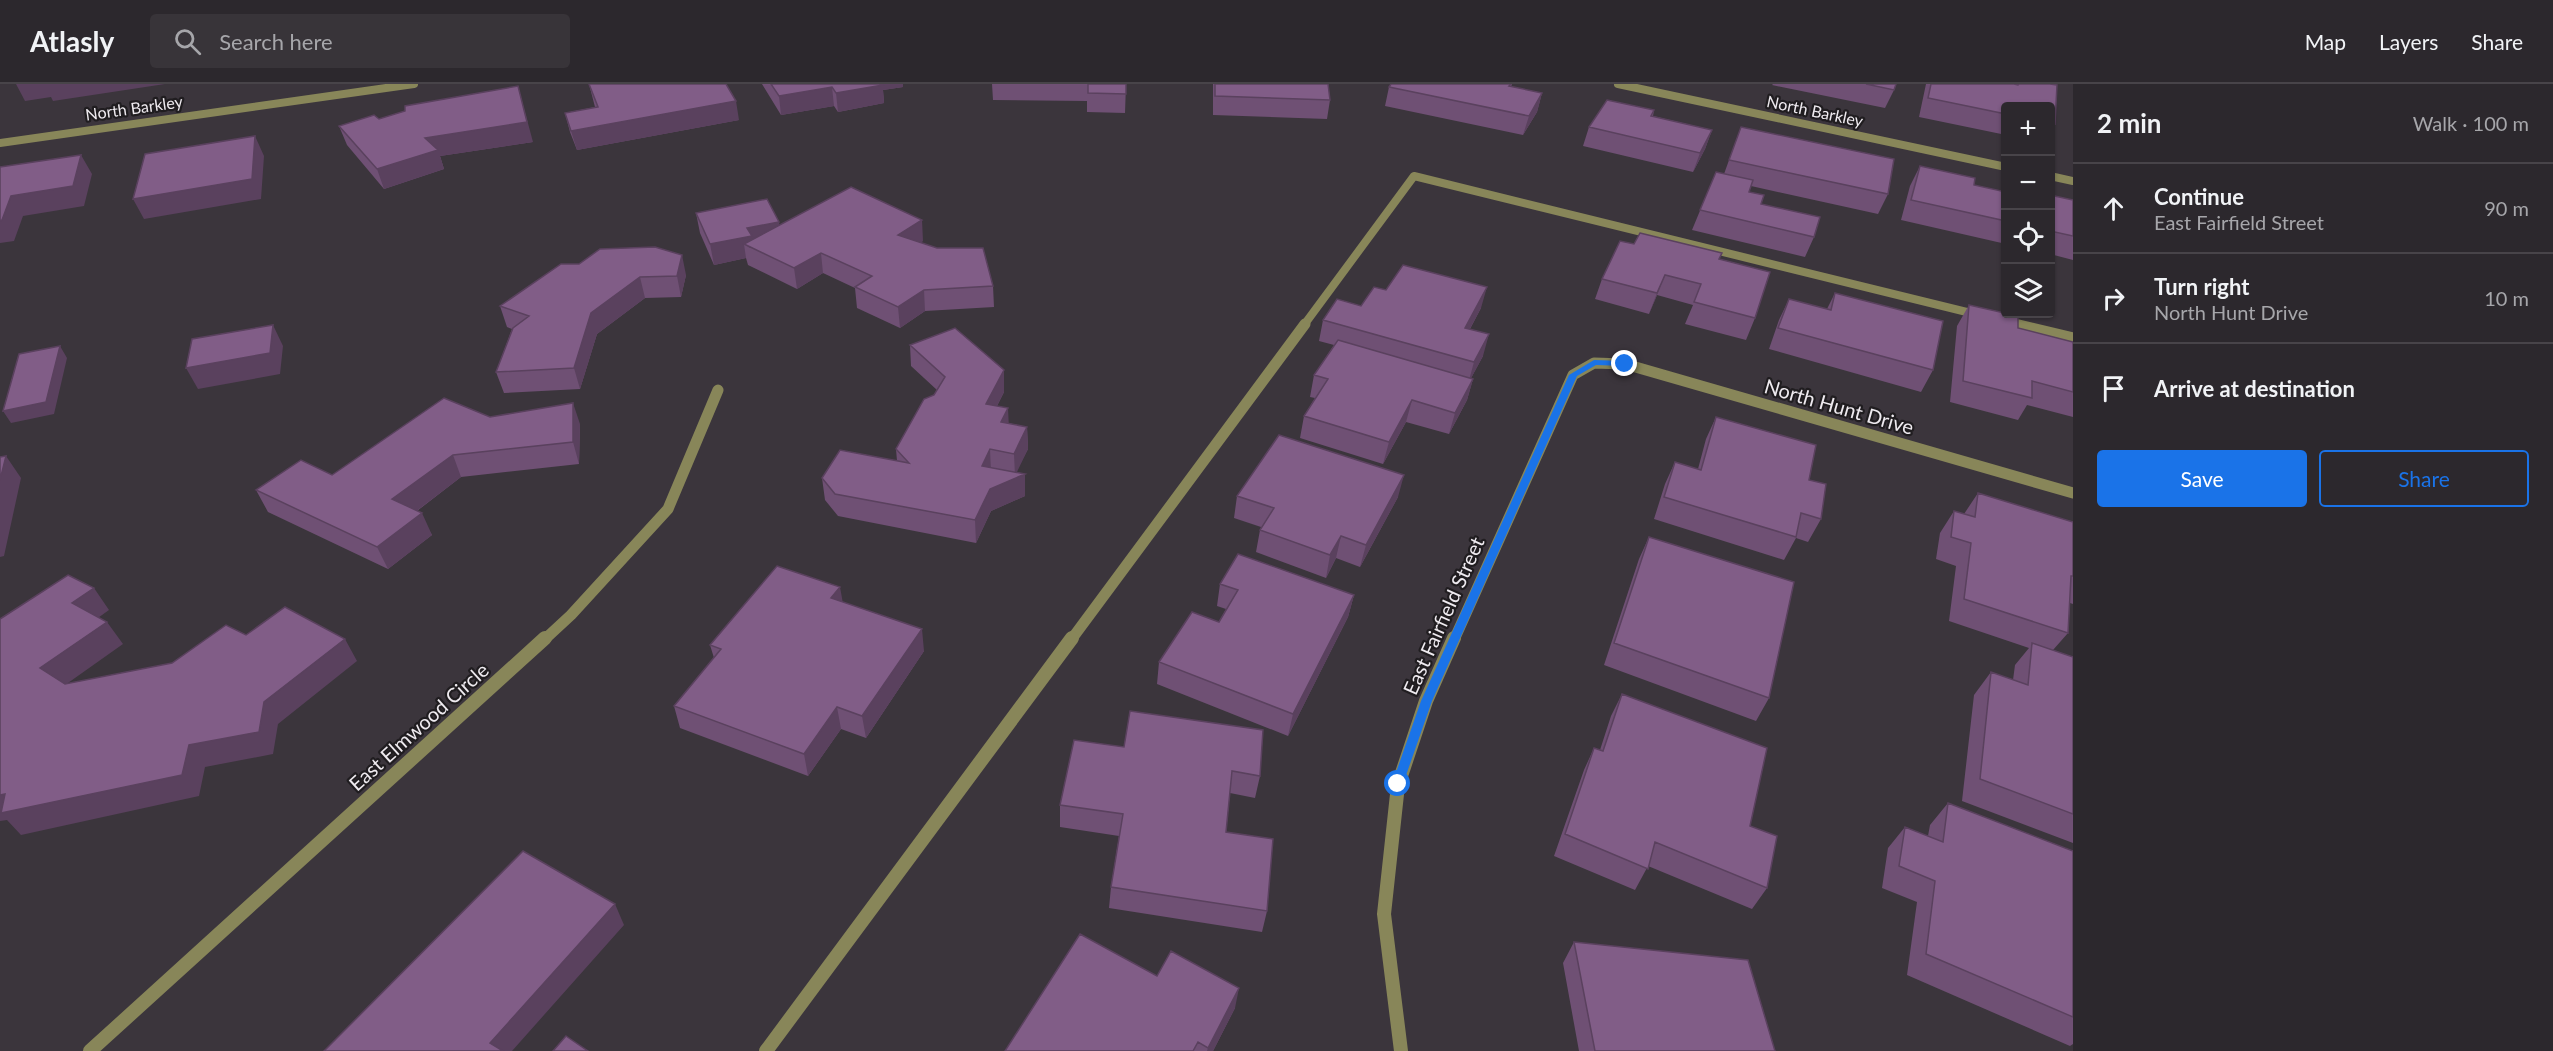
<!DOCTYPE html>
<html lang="en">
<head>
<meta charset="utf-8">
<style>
  body { margin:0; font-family:Lato,sans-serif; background:#383439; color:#f1f3f6 }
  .controls { position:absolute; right:18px; top:18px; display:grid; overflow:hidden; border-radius:6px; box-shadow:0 2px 4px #0004 }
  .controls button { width:54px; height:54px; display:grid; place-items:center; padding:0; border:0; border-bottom:2px solid #484449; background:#2c282d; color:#f1f3f6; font:30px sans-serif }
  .stop { position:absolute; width:18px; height:18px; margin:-14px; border:4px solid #1a73e8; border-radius:50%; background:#fff }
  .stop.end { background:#1a73e8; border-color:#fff; box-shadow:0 2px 6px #0008 }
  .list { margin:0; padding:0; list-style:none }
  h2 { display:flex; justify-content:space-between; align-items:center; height:78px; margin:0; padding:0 24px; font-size:26px }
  h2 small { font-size:20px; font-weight:400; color:#a6a6aa }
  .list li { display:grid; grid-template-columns:39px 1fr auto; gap:18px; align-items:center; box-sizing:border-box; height:90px; padding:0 24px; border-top:2px solid #484449 }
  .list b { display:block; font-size:22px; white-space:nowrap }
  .list p { margin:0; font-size:20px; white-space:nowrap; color:#a6a6aa }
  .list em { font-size:20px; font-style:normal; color:#a6a6aa }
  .actions { display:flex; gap:12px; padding:18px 24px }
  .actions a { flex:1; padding:14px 0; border:2px solid #1a73e8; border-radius:6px; text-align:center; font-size:21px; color:#1a73e8 }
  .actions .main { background:#1a73e8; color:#fff }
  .icon { flex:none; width:33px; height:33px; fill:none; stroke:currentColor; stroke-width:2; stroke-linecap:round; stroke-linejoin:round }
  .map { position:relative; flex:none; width:2073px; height:967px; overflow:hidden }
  header { display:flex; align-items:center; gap:36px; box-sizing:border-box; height:84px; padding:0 30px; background:#2c282d; border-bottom:2px solid #484449 }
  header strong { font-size:28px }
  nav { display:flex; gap:33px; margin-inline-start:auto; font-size:21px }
  .search { width:420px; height:54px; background:#383439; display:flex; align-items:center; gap:15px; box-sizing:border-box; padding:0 21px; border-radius:6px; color:#a6a6aa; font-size:22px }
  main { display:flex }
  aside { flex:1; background:#2c282d }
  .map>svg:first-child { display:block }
</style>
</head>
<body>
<header>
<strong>Atlasly</strong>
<div class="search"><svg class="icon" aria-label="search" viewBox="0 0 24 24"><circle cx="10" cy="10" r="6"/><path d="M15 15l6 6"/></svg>Search here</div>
<nav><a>Map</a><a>Layers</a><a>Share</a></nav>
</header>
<main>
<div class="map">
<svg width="2073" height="967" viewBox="0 0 2073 967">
  <rect width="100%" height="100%" fill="#3b353c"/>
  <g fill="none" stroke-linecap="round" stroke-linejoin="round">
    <path stroke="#888659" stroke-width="8" d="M2004,237l17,4
      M1304,241l110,-149 565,139"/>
    <path stroke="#888659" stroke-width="11" d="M2015,240l58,14
      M1071,556l234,-316"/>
    <path stroke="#888659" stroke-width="14" d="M766,967l306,-413"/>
    <path stroke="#888659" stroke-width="8" d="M1618,0l388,83
      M0,59l414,-59
      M2050,92l23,5"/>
    <path stroke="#888659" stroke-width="11" d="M544,556l27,-25 97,-106 50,-119
      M1454,556l119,-265 21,-12 31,1 448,129"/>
    <path stroke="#888659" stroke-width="14" d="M90,967l455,-413
      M1401,967l-17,-137 14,-129 28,-84 28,-63"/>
  </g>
  <path fill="#6f5074" d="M589,0l150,36 -162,30 -7,-18 -5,-19 30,-6z
    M762,0h141v3l-20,3 1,13 -46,9 -4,-6 -53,9z
    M992,0h134l-1,29 -38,-1v-11l-94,-1z
    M1213,0h115l2,16 -3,19 -114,-4z
    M1512,0l-1,3 31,6 -5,19 -14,23 -138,-29 4,-19z
    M1773,0h123l-2,6 -9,18 -113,-23z
    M1926,0h124l5,40 -5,8v-26h-44v29l-87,-18z
    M1654,26l-1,6 59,14 -7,19 -12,23 -110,-26 6,-19z
    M379,35l154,23 -93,14 4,13 -60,20 -37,-44 -8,-19z
    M1741,43l147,67 -10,20 -127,-28 -2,6 12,12 53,33 -9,20 -113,-27 24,-58 8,2z
    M1920,82l54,19 32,7v52l-105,-24 9,-34z
    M2050,111l23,5v60l-23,-6z
    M696,129l84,12 143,16 -3,1 73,44 1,21 -69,4 -25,17 -43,-20 -2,-20 -32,-15 -26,16 -49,-24 -2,-7 -32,7 -14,-32z
    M1634,160l85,15 36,59 -9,22 -61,-16 8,-19 -36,-10 -8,19 -54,-15 7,-20z
    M579,180l107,11 -5,22 -36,1 -48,36 -17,55 -76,4 -8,-21 16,-43 -5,-2 -7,-21z
    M1386,206l95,18 -11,21 13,27 -12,22 2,1 -6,21 -18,34 -43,-12 -23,42 -83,-26 4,-22 11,-18 -5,-1 4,-22 20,-30 -15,-4 4,-21 38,-14z
    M1835,209l98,77 -12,22 -152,-43 10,-29 10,-21 38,10z
    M1969,221l49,23 55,14v75l-46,-12 -9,15 -68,-18 7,-76z
    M910,261l94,25v22l-7,14 11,2v15l19,4 1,22 -12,23 9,2v22l-34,15 -15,32 -138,-27 -13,-16 -3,-22 75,-17 -1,-12 41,-59 -26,-24z
    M490,333l90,7 -1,40 -118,13 -44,34 15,24 -44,34 -120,-57 -12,-22 76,-15z
    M1716,333l93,63 12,39 -13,23 -12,-4 -12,22 -130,-41 11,-35 10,-22 23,7 8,-30z
    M1978,409l95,29v82l-3,-1 -2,30 -15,17 20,7v186l-111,-42 12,-106 17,-23 22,8 2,-15 14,-17 -80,-27 7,-55 -20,-7 4,-26 14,-22 10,3z
    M1237,412l161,1 -38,70 -24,-9 -10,20 -70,-26 4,-22 1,-3 -27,-9z
    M1649,453l120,161 -13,23 -152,-56 35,-106z
    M1220,500l134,11 -6,22 -60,119 -131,-52 2,-22 60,-40 7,-13 -9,-3z
    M843,518l81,49 -58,87 -25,-9 -33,47 -128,-48 -6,-22 40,-48 -4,-13z
    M1622,610l128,132 17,62 -15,21 -104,-43 -13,24 -81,-34 30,-86 10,-22 6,2 11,-34z
    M1074,656l186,36 -5,22 -25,-5 -4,39 41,79 -5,21 -153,-24 2,-21 8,-51 -59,-9v-22z
    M1948,719l125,48v193l-3,2 -163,-71 10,-73 -35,-14 6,-40 17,-21 23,9 2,-11z
    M1574,858l201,109h-196l-16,-88z
    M1157,892l78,32 -22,43h-208z"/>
  <path fill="#5a415e" d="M16,0h149l-112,17 -2,-4 -26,4z
    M875,0h28v3l-20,3 1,13 -46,9 -2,-19z
    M518,2l15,56 -93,14 4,13 -60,20 -7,-20 48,-31z
    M832,3l2,19 -53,9 -2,-19z
    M1542,9l-5,19 -14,23 6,-19z
    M736,17l3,19 -162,30 -6,-19z
    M1712,46l-7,19 -12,23 7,-19z
    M255,52l9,20 -3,43 -117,20 -11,-20z
    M81,71l11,19 -8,32 -61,10 -9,25 -14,2v-22l11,-25z
    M922,136l1,21 -23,14 -2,-20z
    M779,138l3,20 -32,6 -6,-4 2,14 -32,7 -4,-21 37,-16z
    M821,169l2,20 -26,16 -3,-21z
    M682,171l4,20 -5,22 -4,-21z
    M1665,191l-8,20 -8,19 8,-21z
    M640,193l5,21 -48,36 -17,55 -6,-21 17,-55z
    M1487,203l-6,21 -22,41 6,-21z
    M924,206l1,21 -25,17 -2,-21z
    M273,241l10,21 -3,28 -82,15 -12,-21z
    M1489,250l-6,22 -15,28 6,-22z
    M60,262l7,12 -13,56 -43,9 -8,-12z
    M1004,286v22l-17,34 -1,-22z
    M1473,295l-6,21 -18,34 6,-21z
    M1412,316l-6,22 -23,42 6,-22z
    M573,319l7,21 -1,40 -6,-22z
    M1008,324l1,21 -8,-7z
    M1027,343l1,22 -13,27 -1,-22z
    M990,365l1,22 -9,-5z
    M453,371l8,22 -59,45 -10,-23z
    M6,372l15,22 -17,78 -4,1v-77z
    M1025,390v22l-34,15 -15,32 -1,-23 15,-31z
    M1404,391l-6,22 -38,70 6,-22z
    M422,429l10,22 -44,34 -11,-22z
    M1341,452l-5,22 -10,20 4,-23z
    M840,503l4,22 -13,-11z
    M94,504l15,22 -21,15 -16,-22z
    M1354,511l-6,22 -60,119 5,-22z
    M107,538l16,22 -65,46 -18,-22z
    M922,545l2,22 -58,87 -4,-22z
    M345,555l12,22 -79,63 -5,30 -68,13 -6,29 -178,39 -14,-15 -7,1v-26l264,-93z
    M837,623l4,22 -33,47 -4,-22z
    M615,820l9,21 -112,126h-17l-5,-8z
    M1239,904l-4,20 -22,43h-6l1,-3z"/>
  <path fill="#815d87" stroke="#5a415e" stroke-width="1.5" d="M589,0h137l10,17 -165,30 -6,-18 33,-6z
    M771,0h111l1,1 -47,8 -4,-6 -53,9z
    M1088,0h38v10l-38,-1z
    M1215,0h113l2,16 -115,-4z
    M1391,0h120l-2,2 33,7 -13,23 -140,-29z
    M1866,0h30l-2,6z
    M1931,0h83l4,1 1,-1h31l7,1 -2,39 -5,-1v-17h-44v8l-78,-16z
    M518,2l9,36 -102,16 13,12 -61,19 -38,-43 35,-11 5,4 26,-8v-5z
    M1607,16l47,10 -3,6 61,14 -12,23 -111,-26z
    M1741,43l153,32 -6,35 -159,-34z
    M255,52l-3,43 -119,20 12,-45z
    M81,71l-8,31 -62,10 -9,24 -2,1v-54z
    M1920,82l55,12 -1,7 32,7v29l-95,-21z
    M1716,88l37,8 -4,12 15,3 -3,9 59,13 -6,20 -114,-27z
    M851,103l71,33 -24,15 39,13h46l10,38 -69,4 -26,17 -43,-20 17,-11 -51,-23 -27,15 -50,-24z
    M2050,111l23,5v36l-23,-5z
    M767,115l12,23 -32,6 5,8 -42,8 -14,-31z
    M1640,149l82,20 -3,6 51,13 -15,46 -61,-16 7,-18 -36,-9 -8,18 -55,-14 18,-38 14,3z
    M655,163l27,8 -5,21 -37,1 -49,36 -17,55 -78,4 17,-44 16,-12 -29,-10 61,-42h18l21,-15z
    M1403,181l84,22 -22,41 24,6 -15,28 -151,-42 14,-21 24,7 13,-19 12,3z
    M1835,209l108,28 -10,49 -155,-42 11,-29 42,11z
    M1969,221l49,11v12l55,14v50l-41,-11v17l-69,-17z
    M273,241l-3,28 -84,15 6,-29z
    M955,244l49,42 -18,34 22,4 -7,14 26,5 -13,27 -24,-5 -8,17 43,8 -35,15 -15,31 -140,-26 -13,-16 18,-28 69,13 -13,-14 28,-50 10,-4 11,-18 -35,-32z
    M1338,256l135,39 -18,34 -43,-13 -23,42 -85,-26 24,-37 -14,-4z
    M60,262l-14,56 -43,9 16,-57z
    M444,314l46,19 83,-14v39l-120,13 -61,44 30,14 -45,34 -121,-57 45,-30 31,15z
    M1716,333l100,28 -7,35 17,4 -5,35 -20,-6 -5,24 -132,-40 11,-35 26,8z
    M1279,351l125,40 -38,70 -25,-9 -11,19 -70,-25 14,-22 -37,-12z
    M6,372l-6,24v-23z
    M1978,409l95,29v54h-2l-3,57 -104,-34 7,-56 -20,-6 3,-26 21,6z
    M1649,453l145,45 -25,116 -155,-55z
    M1238,470l116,41 -61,119 -134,-52 33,-50 27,10 19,-32 -18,-6z
    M777,482l63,21 -9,11 91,31 -60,87 -25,-9 -33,47 -130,-48 47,-57 -11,-4z
    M68,491l26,13 -22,15 35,19 -67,46 25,16 107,-21 54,-38 20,10 39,-28 60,32 -81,63 -5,30 -70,13 -7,30 -181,38 4,-19 -5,1v-176z
    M2032,559l41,14v157l-93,-35 11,-107 37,13z
    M1622,610l145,54 -17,78 27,10 -10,52 -112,-46 -7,27 -83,-35 29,-86 9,3z
    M1130,627l133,19 -3,46 -28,-5 -6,61 47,7 -6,72 -156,-24 12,-73 -63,-9 14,-65 50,7z
    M1948,719l125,48v166l-147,-63 9,-73 -36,-15 6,-39 38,15z
    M523,767l92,53 -125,139 13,8h-179z
    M1080,850l77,42 14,-25 68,37 -31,60 -10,-6 -5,9h-188z
    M1574,858l174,18 27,91h-180z
    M566,952l22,15h-35z"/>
  <path fill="#1a73e8" d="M1594,276l31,1 4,3 -4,2 -29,-1 -19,11 -145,325 -29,83 -5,5 -4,-1 -2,-4 29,-83 148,-326z"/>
  <g text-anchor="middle" stroke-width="4.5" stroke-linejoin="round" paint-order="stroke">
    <g font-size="16" fill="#efebf0" stroke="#201d20">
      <text transform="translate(134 24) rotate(-8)" y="6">North Barkley</text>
      <text transform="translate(1815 27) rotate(12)" y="6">North Barkley</text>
    </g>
    <g font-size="20" fill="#efebf0" stroke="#201d20">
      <text transform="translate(1839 323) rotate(16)" y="7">North Hunt Drive</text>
      <text transform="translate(1444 532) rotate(-66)" y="7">East Fairfield Street</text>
      <text transform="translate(419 643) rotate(-42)" y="7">East Elmwood Circle</text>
    </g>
  </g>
</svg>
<div class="controls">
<button>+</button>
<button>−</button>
<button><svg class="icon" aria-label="locate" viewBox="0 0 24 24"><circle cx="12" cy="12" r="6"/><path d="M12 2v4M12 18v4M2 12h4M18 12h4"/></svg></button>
<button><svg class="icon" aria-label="layers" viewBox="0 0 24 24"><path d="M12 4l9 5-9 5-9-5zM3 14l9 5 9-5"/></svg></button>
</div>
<div class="stop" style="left:1398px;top:700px"></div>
<div class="stop end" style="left:1625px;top:280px"></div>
</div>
<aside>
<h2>2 min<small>Walk · 100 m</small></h2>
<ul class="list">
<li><svg class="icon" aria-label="ahead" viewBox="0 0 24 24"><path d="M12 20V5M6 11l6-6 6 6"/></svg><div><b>Continue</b><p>East Fairfield Street</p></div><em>90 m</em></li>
<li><svg class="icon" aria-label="right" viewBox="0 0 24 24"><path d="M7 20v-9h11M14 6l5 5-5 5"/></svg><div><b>Turn right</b><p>North Hunt Drive</p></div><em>10 m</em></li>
<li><svg class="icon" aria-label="arrive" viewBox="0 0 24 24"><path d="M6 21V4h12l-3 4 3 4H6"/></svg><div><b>Arrive at destination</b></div></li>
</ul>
<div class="actions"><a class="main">Save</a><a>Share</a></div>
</aside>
</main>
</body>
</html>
